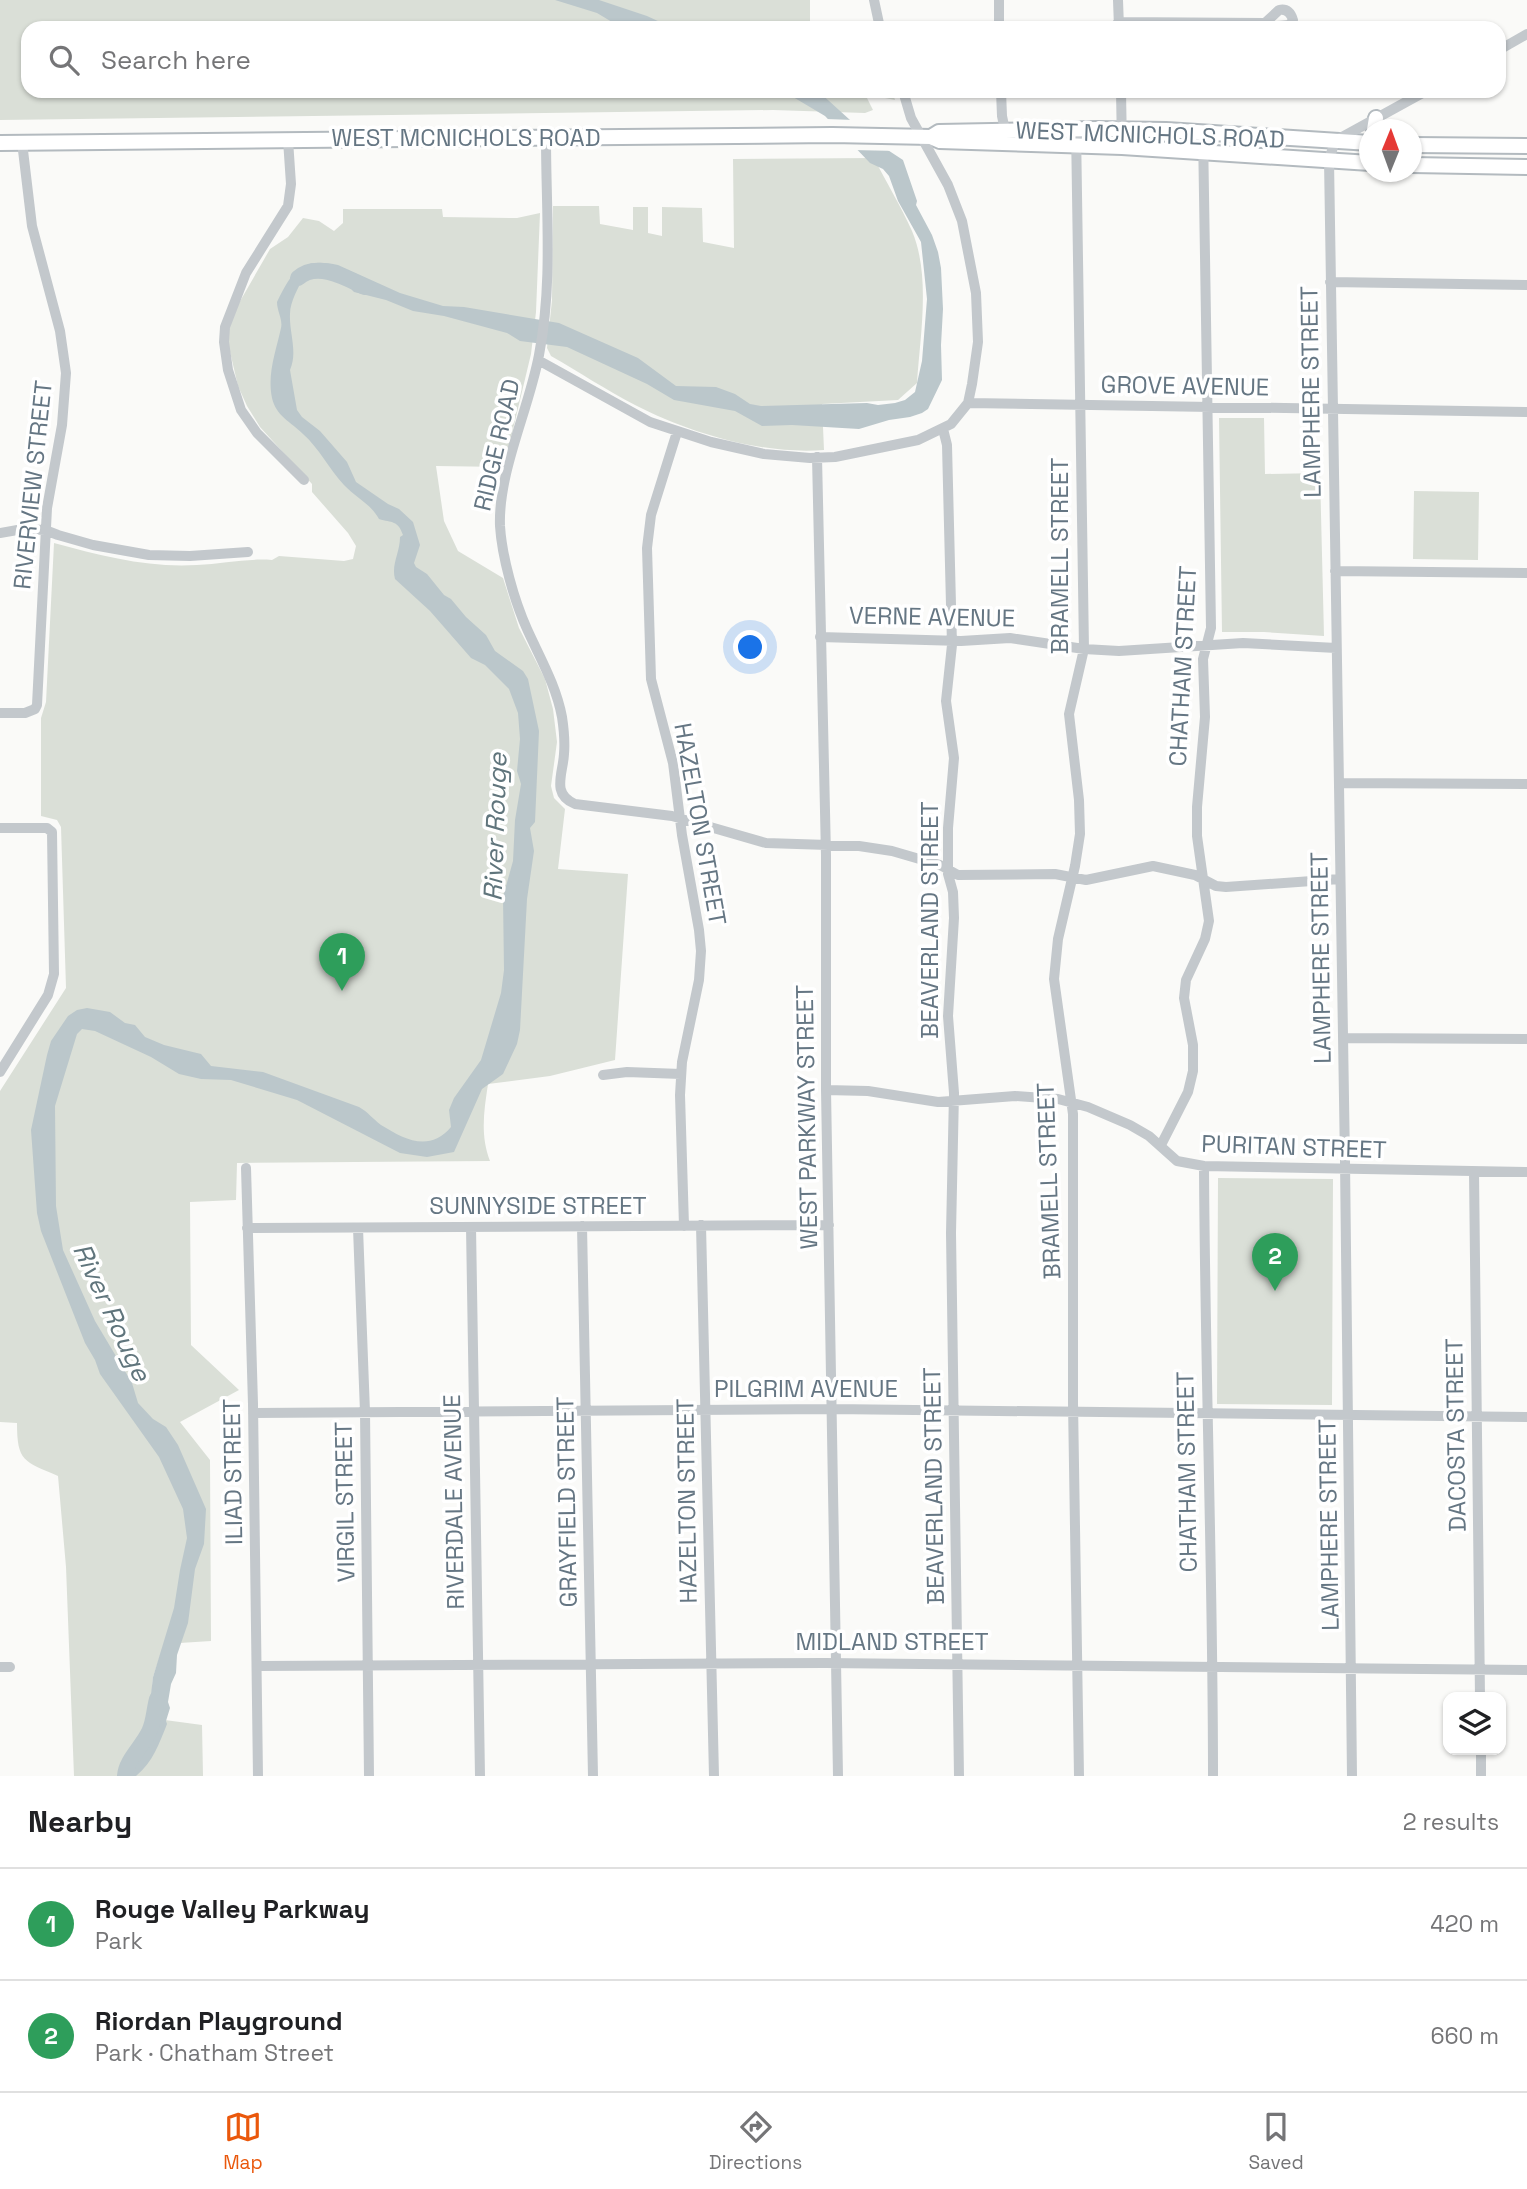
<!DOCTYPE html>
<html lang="en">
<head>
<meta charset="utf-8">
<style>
  body { margin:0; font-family:"Space Grotesk",sans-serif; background:#f6f6f6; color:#202124 }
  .controls { position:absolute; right:21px; bottom:21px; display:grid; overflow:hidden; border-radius:14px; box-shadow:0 2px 5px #0004 }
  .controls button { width:63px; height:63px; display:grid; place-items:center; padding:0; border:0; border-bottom:2px solid #e0e0e0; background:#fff; color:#202124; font:35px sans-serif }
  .compass { position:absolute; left:1359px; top:119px; width:63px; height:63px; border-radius:50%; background:#fff; box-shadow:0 2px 5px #0004; rotate:1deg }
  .you { position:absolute; left:751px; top:648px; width:24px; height:24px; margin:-18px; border:5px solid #fff; border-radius:50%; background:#1a73e8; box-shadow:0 0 0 10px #1a73e833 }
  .badge { display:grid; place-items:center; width:46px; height:46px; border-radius:50%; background:#ea580c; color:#fff; font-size:23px; font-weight:700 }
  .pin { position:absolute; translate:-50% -58px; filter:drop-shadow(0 2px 4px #0008) }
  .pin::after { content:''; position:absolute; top:37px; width:24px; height:21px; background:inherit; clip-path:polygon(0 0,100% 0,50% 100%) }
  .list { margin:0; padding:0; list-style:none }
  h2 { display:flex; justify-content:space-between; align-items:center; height:91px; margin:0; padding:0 28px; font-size:30px }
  h2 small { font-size:23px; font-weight:400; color:#757577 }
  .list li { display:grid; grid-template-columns:46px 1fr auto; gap:21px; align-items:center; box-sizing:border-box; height:112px; padding:0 28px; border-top:2px solid #e0e0e0 }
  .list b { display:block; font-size:26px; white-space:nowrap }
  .list p { margin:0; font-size:23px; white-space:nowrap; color:#757577 }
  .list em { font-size:23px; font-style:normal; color:#757577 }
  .icon { flex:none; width:38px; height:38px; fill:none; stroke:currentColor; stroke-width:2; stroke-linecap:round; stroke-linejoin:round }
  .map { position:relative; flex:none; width:1527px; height:1776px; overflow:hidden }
  .search { position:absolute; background:#fff; box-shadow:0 2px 5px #0004; left:21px; right:21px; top:21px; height:77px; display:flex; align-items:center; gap:18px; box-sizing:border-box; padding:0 24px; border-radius:21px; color:#757577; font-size:26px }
  .sheet { height:315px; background:#fff }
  nav { display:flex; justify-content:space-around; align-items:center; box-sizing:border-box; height:98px; border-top:2px solid #e0e0e0; background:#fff; font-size:19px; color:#757577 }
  nav a { display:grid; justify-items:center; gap:4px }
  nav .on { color:#ea580c }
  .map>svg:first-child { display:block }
</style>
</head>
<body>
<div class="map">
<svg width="1527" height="1776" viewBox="0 0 1527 1776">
  <rect width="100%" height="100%" fill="#fafaf8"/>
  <path fill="#dadfd7" d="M0,0h810v28h-782v63h864l3,9 -30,-6 8,16 -8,3 -92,-3 -773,10z
    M874,158c12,24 27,48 38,73 19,45 8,105 5,152l-19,17 -76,4 2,46c-61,5 -135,-17 -189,-45 -29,-15 -56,-33 -84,-49l-4,-8 5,-48 1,-94h46l1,18 33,6v-23h15v26l14,3v-29l40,1 1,34 31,6 -1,-89z
    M343,209h99l1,8 74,1 23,-5 -4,99 -5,42 -27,113 -68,-1 8,55 14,30 45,27 16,50 26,51 8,30 4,33 -6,44 3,12 11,11 -7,60 70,5 -13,186 -65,16 -62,8c-4,27 -8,51 2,77l-253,2 -1,37 -46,2 1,143 48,45 -59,32 30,38 1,181 -47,3 -11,33 -3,41 52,7 1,51h-129l-8,-209 -8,-91c-34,-15 -41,-14 -41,-53l-17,-1v-331l66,-103 -5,-161 -4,-7 -16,-4v-98l5,-16 8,-159c48,13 94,25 143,22 25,-1 50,-7 75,-5l7,-4 65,5 9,-2 3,-13 -8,-13 -36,-41v-8l-52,-57 -13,-21 -9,-20 -11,-47 4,-19 8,-17 31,-54 18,-12 15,-19 16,3 15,10 9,-8z
    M1219,418h45l1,56 55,-1 4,163 -60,-4h-42z
    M1414,491l65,1 -1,68 -65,-1z
    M1218,1178l115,1 -1,226 -115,-1z"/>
  <path fill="#bbc7cb" d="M555,0h44l48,16 26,12h-51l-25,-15z
    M783,91h35l53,48 32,21 14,41 -1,4 16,30 6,17 3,16 2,41 -2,36 1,35 -14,29 -6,4 -12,4 -21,3 -30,9 -67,-4 -30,1 -27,-15 -61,-11 -27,-16 -80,-37 -47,-6 -13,-8 -63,-17 -31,-5 -27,-11 -32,-8c-5,-5 -5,-9 -9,-14 -10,-14 -29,-10 -41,-2 -5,11 -14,25 -14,38 -1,18 8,38 0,56l7,40 5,7 18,14 27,31 9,20 32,22 11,5 14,13 7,23 -6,18 2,4 11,7 17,21 7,4 15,18 20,18 9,16 28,20 5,8 11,52 -4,91 -5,6 4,23 -7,48 -7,131 -3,14 -14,30 -21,15 -28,63 -27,5 -27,-4 -103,-53 -66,-20 -30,-1 -22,-5 -28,-17 -56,-26 -13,-2 -5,5 -22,72 1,100 7,44 32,71 37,62 6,20 15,16 13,8 12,18 28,64 -2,35 -9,25 -7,54 -11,32 -1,18 -5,11 -3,18 2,6 -4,13 1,3c-8,20 -14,38 -31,52h-16l7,-18 15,-9 11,-21 -3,-25 3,-26 21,-69 6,-38 7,-32 -4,-29 -24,-52 -59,-83 -5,-14 -10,-17 -44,-112 -4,-18 -6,-83 16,-75 4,-14 17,-25 9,-6 10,-2 23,4 15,11 10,2 10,12 19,8 37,9 10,12 52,6 96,35c9,5 14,12 22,18 23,14 48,28 70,2l-2,-17 5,-12 27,-38 20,-67 3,-23 -1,-73 10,-36 2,-41 6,-36 -4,-13 3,-32 -2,-26 -9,-24 -24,-24 -14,-7 -41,-47 -35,-32c-4,-15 5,-26 5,-42l3,-2c-5,-15 -11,-12 -24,-16 -8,-15 -24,-22 -35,-34 -15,-16 -25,-37 -41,-51 -12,-12 -27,-18 -31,-36 -5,-24 4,-47 9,-70 2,-8 -4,-17 -4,-26 15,-30 23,-45 61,-37l62,28 43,13 21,1 95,16 79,35 38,28 40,1 19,7 15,10 11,2 106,-3 11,2 17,-2 10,-3 10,-8 7,-31 5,-62 -6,-57 -23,-41 -9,-25 -6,-7 -13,-6 -45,-47z"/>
  <path fill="#fafaf8" d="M826,119l28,1 19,16 25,15 -46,-1z"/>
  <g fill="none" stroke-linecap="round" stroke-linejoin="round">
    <path stroke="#bbc7cb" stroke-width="16" d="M298,278c19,-17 48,0 67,9
      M125,1776c1,-16 17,-29 24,-44 5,-10 5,-22 8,-33"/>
    <defs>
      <path id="secondary" d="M1374,130l2,-12
        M931,137l8,-5 158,-3 69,1 204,13
        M0,143l832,-8 99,2 9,4 182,6 248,16
        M1412,145l115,1
        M1412,165l115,2"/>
    </defs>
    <use href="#secondary" stroke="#b3babf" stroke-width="18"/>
    <path stroke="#c3c8cc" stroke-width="10" d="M874,0l6,28
      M999,0v28
      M1118,0l1,27
      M1118,22l147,1c6,5 16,3 24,2l4,-5c-2,-7 -6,-12 -14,-10l-14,13
      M1499,50l28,-16
      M1001,91l1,25 4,19
      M1121,91l1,56
      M1076,129l8,520 -15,65 10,86 1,34 -5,32 -17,73 -4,40 19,135v289l6,373
      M546,138c0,73 7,145 -7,217 -10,54 -41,117 -39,171 2,31 14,74 27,103 13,29 29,56 35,88 2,13 3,25 2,37 -1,20 -13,40 11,50l97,12 94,27 93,3 33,5 48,14 18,10 97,-1 31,6 67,-14 42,9 21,11 10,1 114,-8
      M288,140l3,44 -3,22 -42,67 -21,54 -1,15 4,28 13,40 16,23 47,47
      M1330,282l197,3
      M538,360l112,62 61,20 53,12 46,4 25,-1 83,-17 33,-16 17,-21 4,-19 6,-42 -2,-49 -14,-72 -14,-36 -37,-67 -8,-27
      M968,403l559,9
      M943,429l4,16 5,200 -6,56 8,57 -6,70v46l5,18 1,26 -6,98 6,77 -3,140 8,543
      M677,432l-26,83 -4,33 4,131 22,84 9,72 17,95 2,21 -2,29 -17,82 -2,33 4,131
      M817,457l9,398v235l12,686
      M0,533l23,-4 22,1 13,5 35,10 56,10 41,1 58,-4
      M1335,571l192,2
      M820,637l141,4 49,-3 74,11 35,2 124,-8 93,5
      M0,713h25l10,-4 2,-4 10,-197 15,-83 4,-52 -6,-42 -28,-105 -10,-84
      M1339,783l188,1
      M0,828h47l5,4 2,142 -6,21 -48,77
      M1343,1038l184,1
      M603,1075l24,-3 54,2
      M826,1090l42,1 70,11 77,-6 43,3 30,8 42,18 19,11 28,25 27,5 323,6
      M1161,1145l27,-53 5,-21v-26l-9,-47 2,-18 19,-41 4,-18 -12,-85v-29l8,-90 -2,-58 8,-31 -8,-495
      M1204,1166c1,204 9,407 9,610
      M246,1168l7,236 5,372
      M1474,1172l6,525
      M701,1225l13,551
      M582,1226l11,550
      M471,1227l9,549
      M247,1228l582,-3
      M358,1228l7,184 4,364
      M253,1413l579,-4 695,8
      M258,1666l567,-3 702,7
      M0,1667h10
      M1481,1750v26
      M1352,1776l-7,-615 -16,-1001 6,-19 91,-50"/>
    <use href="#secondary" stroke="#fff" stroke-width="14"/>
  </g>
  <g text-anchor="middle" stroke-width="7" stroke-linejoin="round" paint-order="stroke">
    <g font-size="24" fill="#657683" stroke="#fff">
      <text transform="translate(1150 135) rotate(2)" y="8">WEST MCNICHOLS ROAD</text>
      <text x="466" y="146">WEST MCNICHOLS ROAD</text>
      <text transform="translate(1185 386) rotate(1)" y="8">GROVE AVENUE</text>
      <text transform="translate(1311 392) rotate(-91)" y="8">LAMPHERE STREET</text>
      <text transform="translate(497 445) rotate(-77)" y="8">RIDGE ROAD</text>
      <text transform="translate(33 485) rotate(-84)" y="8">RIVERVIEW STREET</text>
      <text transform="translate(1060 556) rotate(-90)" y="8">BRAMELL STREET</text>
      <text transform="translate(932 617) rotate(1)" y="8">VERNE AVENUE</text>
      <text transform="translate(1183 666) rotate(-87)" y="8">CHATHAM STREET</text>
      <text transform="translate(700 824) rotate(80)" y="8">HAZELTON STREET</text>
      <text transform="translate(930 920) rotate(-90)" y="8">BEAVERLAND STREET</text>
      <text transform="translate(1321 958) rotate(-91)" y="8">LAMPHERE STREET</text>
      <text transform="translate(807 1117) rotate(-91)" y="8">WEST PARKWAY STREET</text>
      <text transform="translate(1294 1147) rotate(2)" y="8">PURITAN STREET</text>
      <text transform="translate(1049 1181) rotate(-92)" y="8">BRAMELL STREET</text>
      <text x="538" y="1214">SUNNYSIDE STREET</text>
      <text x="806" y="1397">PILGRIM AVENUE</text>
      <text transform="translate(1456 1435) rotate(-91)" y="8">DACOSTA STREET</text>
      <text transform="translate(233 1472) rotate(-91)" y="8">ILIAD STREET</text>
      <text transform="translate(1187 1472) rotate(-91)" y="8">CHATHAM STREET</text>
      <text transform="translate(934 1486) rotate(-91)" y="8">BEAVERLAND STREET</text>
      <text transform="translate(687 1501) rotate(-91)" y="8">HAZELTON STREET</text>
      <text transform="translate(345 1502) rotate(-91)" y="8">VIRGIL STREET</text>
      <text transform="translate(454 1502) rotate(-91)" y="8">RIVERDALE AVENUE</text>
      <text transform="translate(567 1502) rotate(-91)" y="8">GRAYFIELD STREET</text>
      <text transform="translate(1329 1525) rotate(-91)" y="8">LAMPHERE STREET</text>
      <text x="892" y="1650">MIDLAND STREET</text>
    </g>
    <g font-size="26" font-style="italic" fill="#60757c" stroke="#fff">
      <text transform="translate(495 827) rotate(-88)" y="9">River Rouge</text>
      <text transform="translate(112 1312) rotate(65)" y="9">River Rouge</text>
    </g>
  </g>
</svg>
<div class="controls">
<button><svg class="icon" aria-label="layers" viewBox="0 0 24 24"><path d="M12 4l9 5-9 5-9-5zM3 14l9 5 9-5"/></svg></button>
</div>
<svg class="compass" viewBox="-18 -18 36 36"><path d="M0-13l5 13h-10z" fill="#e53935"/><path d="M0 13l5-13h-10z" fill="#757577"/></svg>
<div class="you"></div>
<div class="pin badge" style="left:342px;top:991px;background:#2e9e5b">1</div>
<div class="pin badge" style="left:1275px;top:1291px;background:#2e9e5b">2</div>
<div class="search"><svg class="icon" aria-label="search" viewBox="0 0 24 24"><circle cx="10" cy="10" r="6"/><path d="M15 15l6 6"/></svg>Search here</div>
</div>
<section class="sheet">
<h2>Nearby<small>2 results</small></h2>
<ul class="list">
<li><span class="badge" style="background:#2e9e5b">1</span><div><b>Rouge Valley Parkway</b><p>Park</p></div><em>420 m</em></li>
<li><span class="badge" style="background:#2e9e5b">2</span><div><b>Riordan Playground</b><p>Park · Chatham Street</p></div><em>660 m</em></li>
</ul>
</section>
<nav>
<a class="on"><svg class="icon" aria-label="map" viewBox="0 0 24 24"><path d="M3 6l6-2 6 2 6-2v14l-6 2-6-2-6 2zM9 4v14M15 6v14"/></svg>Map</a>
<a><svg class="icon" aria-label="directions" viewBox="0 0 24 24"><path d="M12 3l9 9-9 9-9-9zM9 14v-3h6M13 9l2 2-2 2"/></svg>Directions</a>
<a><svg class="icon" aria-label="saved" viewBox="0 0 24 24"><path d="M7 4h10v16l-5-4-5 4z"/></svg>Saved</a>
</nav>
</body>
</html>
